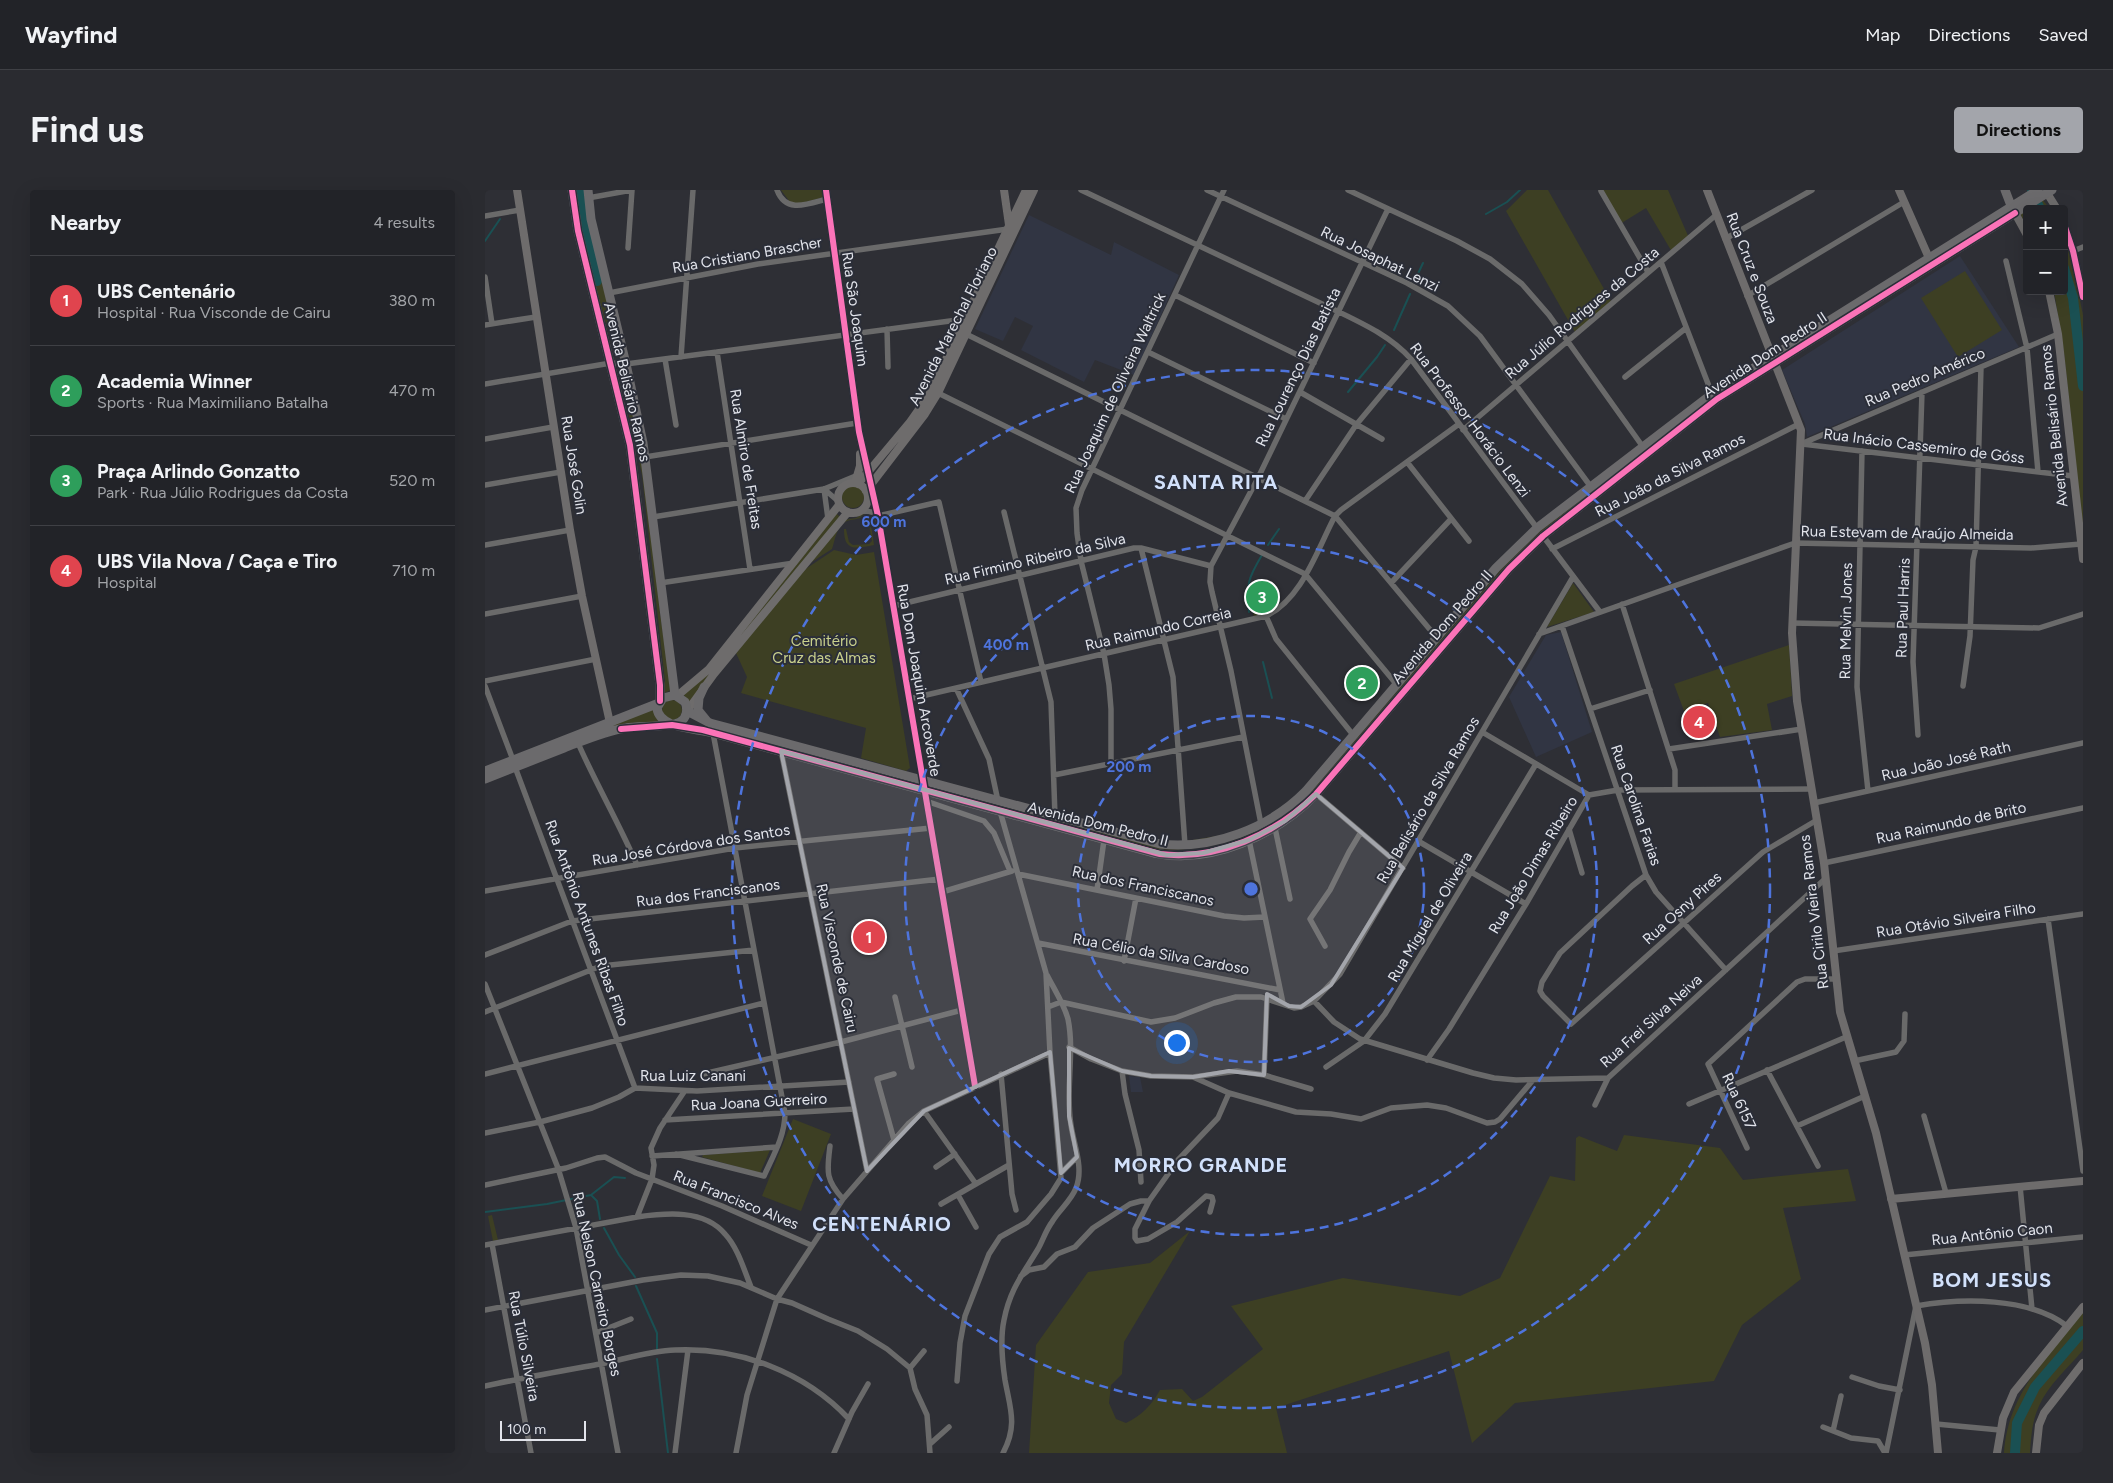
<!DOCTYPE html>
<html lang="en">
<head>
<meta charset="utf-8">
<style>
  body { margin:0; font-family:Figtree,sans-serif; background:#2a2b30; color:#f1f3f6 }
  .controls { position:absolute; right:15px; top:15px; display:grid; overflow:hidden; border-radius:5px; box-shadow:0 5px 20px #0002 }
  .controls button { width:45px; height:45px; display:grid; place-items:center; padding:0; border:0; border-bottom:1px solid #3f4045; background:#222328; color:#f1f3f6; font:25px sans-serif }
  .scale { position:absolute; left:15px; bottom:12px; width:86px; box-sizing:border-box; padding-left:5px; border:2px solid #e2e4eb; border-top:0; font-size:14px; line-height:18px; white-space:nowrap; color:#e2e4eb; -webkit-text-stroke:4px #2b2e38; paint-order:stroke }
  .you { position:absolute; left:691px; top:852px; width:18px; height:18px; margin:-12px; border:4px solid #fff; border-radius:50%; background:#1a73e8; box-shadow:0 0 0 8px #1a73e833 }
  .badge { display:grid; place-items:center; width:32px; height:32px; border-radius:50%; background:#a3a5ab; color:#fff; font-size:16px; font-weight:700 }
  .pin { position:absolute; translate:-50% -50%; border:2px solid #fff; box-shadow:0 1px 5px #0006 }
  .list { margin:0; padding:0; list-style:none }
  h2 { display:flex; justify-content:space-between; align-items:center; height:65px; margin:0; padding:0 20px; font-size:21px }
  h2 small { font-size:16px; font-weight:400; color:#a2a4a8 }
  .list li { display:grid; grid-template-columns:32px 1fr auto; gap:15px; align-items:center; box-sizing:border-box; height:90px; padding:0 20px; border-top:1px solid #3f4045 }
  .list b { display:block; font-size:19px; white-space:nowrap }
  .list p { margin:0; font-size:16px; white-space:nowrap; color:#a2a4a8 }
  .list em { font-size:16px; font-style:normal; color:#a2a4a8 }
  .map { position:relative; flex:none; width:1598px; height:1263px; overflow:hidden; border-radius:5px }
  header { display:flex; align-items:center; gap:30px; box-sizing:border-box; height:70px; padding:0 25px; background:#222328; border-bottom:1px solid #3f4045 }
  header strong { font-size:24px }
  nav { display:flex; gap:28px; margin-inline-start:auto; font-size:18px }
  .intro { display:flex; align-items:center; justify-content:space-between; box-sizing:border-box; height:120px; padding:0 30px }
  h1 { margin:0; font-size:35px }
  .button { padding:12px 22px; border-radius:5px; background:#a3a5ab; color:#111; font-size:18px; font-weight:700 }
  main { display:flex; gap:30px; padding:0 30px }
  aside { flex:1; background:#222328; border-radius:5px; box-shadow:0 5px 20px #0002 }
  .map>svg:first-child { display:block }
</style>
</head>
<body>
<header>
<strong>Wayfind</strong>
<nav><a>Map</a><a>Directions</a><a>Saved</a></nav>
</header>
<div class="intro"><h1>Find us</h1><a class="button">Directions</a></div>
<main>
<aside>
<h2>Nearby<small>4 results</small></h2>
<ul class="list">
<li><span class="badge" style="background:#e0444e">1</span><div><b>UBS Centenário</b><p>Hospital · Rua Visconde de Cairu</p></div><em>380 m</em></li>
<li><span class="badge" style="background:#2e9e5b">2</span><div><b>Academia Winner</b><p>Sports · Rua Maximiliano Batalha</p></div><em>470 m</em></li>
<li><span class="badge" style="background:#2e9e5b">3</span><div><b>Praça Arlindo Gonzatto</b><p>Park · Rua Júlio Rodrigues da Costa</p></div><em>520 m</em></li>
<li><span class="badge" style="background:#e0444e">4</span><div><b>UBS Vila Nova / Caça e Tiro</b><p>Hospital</p></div><em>710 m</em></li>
</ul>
</aside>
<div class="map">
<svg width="1598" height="1263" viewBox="0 0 1598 1263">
  <rect width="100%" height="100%" fill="#2e2f35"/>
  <path fill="#313543" d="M544,25l82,40 3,-13 65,33 -45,100 -39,-15 -11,22 -63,-32 12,-24 -18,-9 -12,24 -28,-12z
    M1475,66l59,91 -212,90 -2,-13 -23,-54z
    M1076,442l31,100 -56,25 -27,-60 37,-62z
    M644,886l11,1 3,15h-12z"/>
  <path fill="#3d3f23" d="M90,0h10l5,41 30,125 -5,-1 -32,-113z
    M296,0h42l1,7 -25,7 -9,-2z
    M1042,0h21l64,113 -36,31 -70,-123z
    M1117,0h66l21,48 -17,14 -26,-44 -26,16z
    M1557,9l8,10h-23v16l-6,-9v-4z
    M1579,49l8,22 11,54v216l-19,-178 -10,-62h10z
    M1480,81l37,59 -44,27 -37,-59z
    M139,175l20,96 16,152 11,77 -9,4 3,-13 -23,-206 -24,-109z
    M1204,227l-143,112 -223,252c-9,9 -17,19 -27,27 -33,28 -95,45 -138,41l-227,-63 225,60 97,-16 68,-50 184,-215 40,-38z
    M357 307a11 11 0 1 1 22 0a11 11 0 1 1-22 0Z
    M351,323l4,4 -125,151 -1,-1z
    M378,323l5,1 2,4 4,27c-17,3 -30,8 -30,-16h2l3,13 4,3 16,-1 3,-3 -4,-21 -3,-4c-7,4 -14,3 -20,6 -9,5 -10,19 -13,27l-28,18 40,-47 12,-2z
    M349,360l22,5 18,-3 36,216 -4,3 -45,-13 5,-30 -125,-35 6,-16 -11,-24 68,-83z
    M1088,393l21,29 -47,15z
    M775,394c11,5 14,15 17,25l-23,9 -5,-32z
    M1304,455l3,51 -25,8 5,26 -52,7 -12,-34 -24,8 -10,-27z
    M223,484l1,1 -20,27 -6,-8z
    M177 520a10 10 0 1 1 20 0a10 10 0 1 1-20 0Z
    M169,517l7,15 -34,1 -28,8z
    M308,929l38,15 -30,77 -39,-15z
    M1139,945l96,13 23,32 105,-11 8,32 -73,7 18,71 -59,46 -28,56 -199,22 -43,40 -23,-92 -173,57 11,45h-258l7,-108 52,-73 62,-9 40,-32 -66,111 -2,32 -11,11 -2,18 7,16 10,4c16,-8 25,-17 34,-33l22,-1 11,12 9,-4 61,-48 -32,-43 112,-28 117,18 40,-18 50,-102 25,5 1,-43 3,-2 38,15z
    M285,960l-10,23 -58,-16 1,-2z
    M7,1025l6,25 -5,1 -5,-25z
    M1598,1122v38c-15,18 -35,35 -44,56 -7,15 -8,31 -9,47h-26c4,-60 43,-96 79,-141z"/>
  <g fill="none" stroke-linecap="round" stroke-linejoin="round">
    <path stroke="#1a5053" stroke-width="2" d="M1001,24l21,-12 13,-12
      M0,51l15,-22
      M930,90l8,-17
      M909,140l16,-36
      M863,202l29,-35 8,-12
      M783,355l11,-16
      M764,422c-2,-29 -2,-32 13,-57
      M778,472l9,36
      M106,1005l6,6 3,18
      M0,1022l62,-8 44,-9 23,-18 11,1
      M119,1038l15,27 16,22
      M151,1096l21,47v16
      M172,1169l11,94"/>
    <path stroke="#1a5053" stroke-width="10" d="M95,0l1,12 16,79
      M1547,2l8,17
      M1579,78l9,30 10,88
      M1530,1263l2,-30 18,-36 48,-56"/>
    <path stroke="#6a6a6a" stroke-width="5.5" d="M292,0c9,24 31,14 50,9
      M596,0l258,122c27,13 52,25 72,47l126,169
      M722,0l200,93 41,23 32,30 111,151
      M863,0l109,51 33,18 32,25 27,31 94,132
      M1116,1l47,81
      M103,8l44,-8
      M0,26l35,-6
      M1240,49l87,-49
      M143,58l4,-58
      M1588,61l10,-4
      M1521,71l21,87 11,124
      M1176,72l51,132
      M0,87l7,47
      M124,103l149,-29 250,-35
      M690,105l139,68
      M1262,106l157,-94
      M0,135l51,-8
      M402,139l1,38
      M481,144l369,182 102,122
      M232,162l33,217
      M663,162l138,67
      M196,167l12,-167
      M180,169l11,66
      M1140,187l61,-49
      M0,194l126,-21 15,1 339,-45
      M815,202l82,47
      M453,203l367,181 92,111
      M978,240l253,-215
      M0,249l68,-12
      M1316,254l257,-110
      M1317,254l271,32
      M1377,261l-5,236 11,104
      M160,267l212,-34
      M922,272l62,79
      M0,295l76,-13
      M385,295l8,31 97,570
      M339,299l4,30
      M339,299l14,12
      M820,311l51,-76 55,-66
      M375,321l12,1 6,4
      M519,322l47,190 4,114
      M393,326l61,-14 42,180
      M168,327l171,-28 34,-14
      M1058,346l57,76
      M0,355l85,-15
      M656,358l32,129 12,168
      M1067,359l247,-125
      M175,393l134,-20
      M906,393l60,-64
      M1137,414l53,166v19
      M408,416l241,-58h7l70,18
      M0,424l97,-18
      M781,426c36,-17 51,-66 69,-100l6,-6 118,-86
      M1307,433l247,5 44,-14
      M1077,436l84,249 10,17 70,78
      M1054,444l256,-91 236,5 50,-4
      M0,491l111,-22
      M0,496l28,74
      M1478,496l7,-50 3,-76 3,-13 5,-180
      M471,498l33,71 9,42
      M424,509l357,-83 10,23 78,97
      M1105,519l60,-19
      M997,542l107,63
      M1433,545l-5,-73 9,-270
      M93,553c18,41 41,80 59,122
      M1184,559l133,-20
      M296,561l86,420
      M626,574v-55l-2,-24 -5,-31 -23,-93 -4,-28 -1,-25 6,-18 142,-300
      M30,577l120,321
      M569,585l189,-38
      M831,604l87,74
      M441,611l58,20 10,12 16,38
      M1329,613l269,-60
      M776,634l-30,-153 -19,-79 -2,-10 1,-16 47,-88 130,-269
      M790,638l15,71
      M1084,639l13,44
      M764,650l34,163
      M933,651l108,63
      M1339,673l259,-55
      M533,684l206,42 20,2 21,-1
      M1161,685l-14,11 -72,67 -18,29 -2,9 3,5 28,28 192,-172 54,-32
      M612,700l7,-50
      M0,701l250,-43 196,-20
      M457,702l70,-21
      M1563,729l35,252
      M553,753l242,47
      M840,756l-15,-27 20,-29 19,-38 12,-20
      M1348,761l250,-37
      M0,765l87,-34 368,-42
      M639,771l12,-63
      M0,794l73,184 18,60 42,225
      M410,807l17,70
      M829,811l20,21 26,17 113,34 21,5 22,2 92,-2 218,-200
      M563,817l13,-5 90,20 24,-4 39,-15 22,-6h25l33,11 7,-1 13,-6 26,-27 233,-397
      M0,822l116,-46 153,-16
      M584,857l22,12 31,12 29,5 42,1 36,16 67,19 35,2 30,5 30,-11 36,-3 19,3 41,15 8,-1 5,-3 33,-39
      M942,870l22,-31 77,-125 63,-109 29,-5 194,-1
      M1369,871l42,-9 8,-11 1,-27
      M841,877l38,-26 21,-27 151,-250
      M1282,880l51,96
      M637,881l3,23 14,56 2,32
      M0,884l279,-71
      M218,884l138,-32 121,-32
      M516,884l11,120 4,16
      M779,885l3,-77
      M708,887l44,-6 27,4 47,14
      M1204,914l157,-67
      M1110,915l13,-27
      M439,921l52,73
      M1439,926l22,77
      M180,930l189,-11
      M1312,936l68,-30
      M0,943l55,-11 52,-14 27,-11 16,-9 62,3 152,-9
      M409,950l-17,-61 17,-5
      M345,956c-3,25 -5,33 13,53
      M1262,958l-39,-84 89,-82 8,-3h31
      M191,964l88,22c9,-20 21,-40 21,-63l-72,-380
      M167,966l125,-9
      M451,977l19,-13
      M576,983l16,-16
      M0,995l81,-17 31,-10 8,-1 31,16 86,33 89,39
      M1535,996l12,123
      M473,1005l18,32
      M456,1014l68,-39
      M725,1022l3,-11 -1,-4 -6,-1 -29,26 -29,17 -11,2 -2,-3v-9l14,-28 29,-41 40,-42 11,-25
      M152,1027l15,-38 2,-14 -3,-17 9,-20 24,-36
      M7,1054l39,209
      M0,1055l152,-28c29,-4 67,-8 88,17 13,14 19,36 26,53
      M1419,1065l179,-18
      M536,1086l8,-6 15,-3 13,-13 18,-7 18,-19 37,-24 11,-3h8
      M0,1120l158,-30 38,-5 27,1 32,7 37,16 15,4 36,16 30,12 29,18 23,19 5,21 12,26 3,38
      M111,1143l35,-14
      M425,1178l14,-17
      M1367,1187l27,9 21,4
      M472,1191l3,-38 5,-27 24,-62 11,-17 27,-15 24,-28 10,-16 -11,-125
      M0,1196c38,-8 77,-15 115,-22 25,-5 50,-13 75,-14 64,-3 130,22 174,69
      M1451,1234l64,6
      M1338,1237l28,11 27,3 7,12
      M1348,1241l8,-35
      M445,1254l19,-17
      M190,1263l13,-103
      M251,1263l11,-58 30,-96 66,-100 65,-75 16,-13 126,-58 -4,-80 -46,-162
      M349,1263l18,-41 16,-28
      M518,1263c15,-28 7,-45 2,-73 -3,-20 -5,-41 -1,-60 6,-31 19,-46 34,-71 5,-9 8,-19 14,-27 7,-12 19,-21 24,-34 8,-20 -2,-42 -5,-63 -6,-35 4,-71 -3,-106 -4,-15 -14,-30 -21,-44
      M1401,1263l30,-147c46,-8 113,-9 151,20"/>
    <path stroke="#6e6c6c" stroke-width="8" d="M32,0l53,340 12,66 28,127
      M341,0l33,242 10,46
      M519,0l5,35
      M1222,0l94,240 -9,203 5,68 27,162 16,149 36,121 49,210 7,42 6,68
      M1414,0l30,68
      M1562,3l10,16
      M1530,23l12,22
      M1579,34l9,27 10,46
      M1564,101l9,43 25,225
      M370,293l5,-17v-12
      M353 308a15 15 0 1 1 30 0a15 15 0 1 1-30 0Z
      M373,294l52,-62 19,-27 97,-205
      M381,301l59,-77 13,-21 96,-203
      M192,506l32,-27 130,-164
      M202,521l27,-37 134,-162
      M1406,1009l192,-18
      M1512,1263l6,-35 11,-26 69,-85
      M1551,1263l3,-28 5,-12 39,-50"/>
    <path stroke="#6b6a6c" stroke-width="9" d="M87,0l6,41 52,214 30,240v16
      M103,0l3,29 35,145 17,79 32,252
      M1520,0l8,21
      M219,497l-5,11 -1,12 9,11
      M202,521l23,12 450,121c52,6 110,-16 146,-53l190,-223 41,-40 175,-134 326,-204
      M0,581l174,-68
      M0,589c26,-10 53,-21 79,-31 21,-8 41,-17 62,-20 12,-2 47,-1 54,-6 7,-4 8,-13 5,-20l-10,-7 -12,3 -6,10c2,21 39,20 56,25l441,120c58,12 122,-18 162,-59l193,-225 34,-33 174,-137 335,-209"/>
    <defs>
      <path id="cycleway" d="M87,0l6,41 52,214 30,240v16
        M341,0l33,242 19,84 97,570
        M1579,34l9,27 10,46
        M136,539l51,-4 31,5 457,124c57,7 116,-20 156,-60l193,-225 34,-33 174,-137 298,-186"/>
    </defs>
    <use href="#cycleway" stroke="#2b2e38" stroke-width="9"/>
    <use href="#cycleway" stroke="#fb73b8" stroke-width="6"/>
  </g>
  <path fill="#a3a5ab" fill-opacity="0.2" stroke="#a3a5ab" stroke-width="4" stroke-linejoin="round" d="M296,561l386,104 36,-2 46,-13 36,-19 31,-27 87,74 -72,117 -30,22 -12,-1 -22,-12 -3,81 -35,-4 -36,6 -42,-1 -29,-5 -53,-23v68l8,41 -16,16 -11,-121 -126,59 -57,60z"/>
  <g fill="none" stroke="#4e74dd" stroke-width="2.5" stroke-dasharray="9 6">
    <circle cx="766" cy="699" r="173"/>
    <circle cx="766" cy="699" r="346"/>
    <circle cx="766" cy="699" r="519"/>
  </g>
  <g text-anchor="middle" stroke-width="4" stroke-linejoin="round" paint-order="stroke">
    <g font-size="15" fill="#e2e4eb" stroke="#2b2e38">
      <text transform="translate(262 65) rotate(-10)" y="5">Rua Cristiano Brascher</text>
      <text transform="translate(895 69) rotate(26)" y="5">Rua Josaphat Lenzi</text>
      <text transform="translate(1267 78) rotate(69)" y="5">Rua Cruz e Souza</text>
      <text transform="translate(370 119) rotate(82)" y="5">Rua São Joaquim</text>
      <text transform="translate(1097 123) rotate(-40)" y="5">Rua Júlio Rodrigues da Costa</text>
      <text transform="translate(468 136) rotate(-63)" y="5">Avenida Marechal Floriano</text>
      <text transform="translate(1280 165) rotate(-33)" y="5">Avenida Dom Pedro II</text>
      <text transform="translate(813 177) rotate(-64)" y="5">Rua Lourenço Dias Batista</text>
      <text transform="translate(1440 187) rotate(-23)" y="5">Rua Pedro Américo</text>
      <text transform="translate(142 192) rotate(77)" y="5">Avenida Belisário Ramos</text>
      <text transform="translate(630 203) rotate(-65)" y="5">Rua Joaquim de Oliveira Waltrick</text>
      <text transform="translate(985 230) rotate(53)" y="5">Rua Professor Horácio Lenzi</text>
      <text transform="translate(1569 236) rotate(-96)" y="5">Avenida Belisário Ramos</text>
      <text transform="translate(1439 256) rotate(7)" y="5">Rua Inácio Cassemiro de Góss</text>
      <text transform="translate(261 269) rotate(81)" y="5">Rua Almiro de Freitas</text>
      <text transform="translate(89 275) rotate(81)" y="5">Rua José Golin</text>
      <text transform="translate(1185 285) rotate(-27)" y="5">Rua João da Silva Ramos</text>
      <text transform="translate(1422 343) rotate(1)" y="5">Rua Estevam de Araújo Almeida</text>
      <text transform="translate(550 369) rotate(-13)" y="5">Rua Firmino Ribeiro da Silva</text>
      <text transform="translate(1418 418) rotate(-88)" y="5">Rua Paul Harris</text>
      <text transform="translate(1361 431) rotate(-89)" y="5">Rua Melvin Jones</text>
      <text transform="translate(957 437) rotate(-49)" y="5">Avenida Dom Pedro II</text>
      <text transform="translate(673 439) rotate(-13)" y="5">Rua Raimundo Correia</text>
      <text transform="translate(434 490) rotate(80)" y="5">Rua Dom Joaquim Arcoverde</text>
      <text transform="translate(1461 571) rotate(-13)" y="5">Rua João José Rath</text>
      <text transform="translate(943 610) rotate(-60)" y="5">Rua Belisário da Silva Ramos</text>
      <text transform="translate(1151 615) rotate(71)" y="5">Rua Carolina Farias</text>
      <text transform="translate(1466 633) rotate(-12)" y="5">Rua Raimundo de Brito</text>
      <text transform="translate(613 634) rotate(14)" y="5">Avenida Dom Pedro II</text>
      <text transform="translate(206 655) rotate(-9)" y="5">Rua José Córdova dos Santos</text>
      <text transform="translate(1048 675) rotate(-59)" y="5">Rua João Dimas Ribeiro</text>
      <text transform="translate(658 696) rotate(12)" y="5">Rua dos Franciscanos</text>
      <text transform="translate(223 703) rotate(-7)" y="5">Rua dos Franciscanos</text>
      <text transform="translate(1197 718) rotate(-42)" y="5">Rua Osny Pires</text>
      <text transform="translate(1329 722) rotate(-97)" y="5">Rua Cirilo Vieira Ramos</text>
      <text transform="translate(945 727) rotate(-59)" y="5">Rua Miguel de Oliveira</text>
      <text transform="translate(1471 730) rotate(-9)" y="5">Rua Otávio Silveira Filho</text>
      <text transform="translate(102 733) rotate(70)" y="5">Rua Antônio Antunes Ribas Filho</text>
      <text transform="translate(676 764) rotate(10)" y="5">Rua Célio da Silva Cardoso</text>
      <text transform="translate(352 768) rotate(78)" y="5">Rua Visconde de Cairu</text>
      <text transform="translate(1166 831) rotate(-42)" y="5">Rua Frei Silva Neiva</text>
      <text x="208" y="891">Rua Luiz Canani</text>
      <text transform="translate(1254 911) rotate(65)" y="5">Rua 6157</text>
      <text transform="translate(274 912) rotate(-3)" y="5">Rua Joana Guerreiro</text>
      <text transform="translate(251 1010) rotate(22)" y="5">Rua Francisco Alves</text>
      <text transform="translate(1507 1044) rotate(-6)" y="5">Rua Antônio Caon</text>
      <text transform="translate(112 1094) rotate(78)" y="5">Rua Nelson Carneiro Borges</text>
      <text transform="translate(39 1156) rotate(79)" y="5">Rua Túlio Silveira</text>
    </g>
    <g font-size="15" fill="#c9d08c" stroke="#2b2e38">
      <text x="339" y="456">Cemitério<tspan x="339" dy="17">Cruz das Almas</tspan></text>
    </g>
    <g font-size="20" font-weight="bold" letter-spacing="1" fill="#d2e1fb" stroke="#2b2e38">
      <text x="731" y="299">SANTA RITA</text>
      <text x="716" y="982">MORRO GRANDE</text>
      <text x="397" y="1041">CENTENÁRIO</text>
      <text x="1507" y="1097">BOM JESUS</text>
    </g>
  </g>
  <circle cx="766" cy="699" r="8" fill="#4e74dd" stroke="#2b2e38" stroke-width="2.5"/>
  <g font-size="15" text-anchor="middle" font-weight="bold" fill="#4e74dd" stroke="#2b2e38" stroke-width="4" stroke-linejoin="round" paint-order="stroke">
    <text x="399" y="337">600 m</text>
    <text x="521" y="460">400 m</text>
    <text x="644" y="582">200 m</text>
  </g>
</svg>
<div class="controls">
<button>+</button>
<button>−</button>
</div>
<div class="scale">100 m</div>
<div class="you"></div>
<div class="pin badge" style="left:384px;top:747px;background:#e0444e">1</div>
<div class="pin badge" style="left:877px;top:493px;background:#2e9e5b">2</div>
<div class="pin badge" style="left:777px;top:407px;background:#2e9e5b">3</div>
<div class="pin badge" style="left:1214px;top:532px;background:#e0444e">4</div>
</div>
</main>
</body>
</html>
